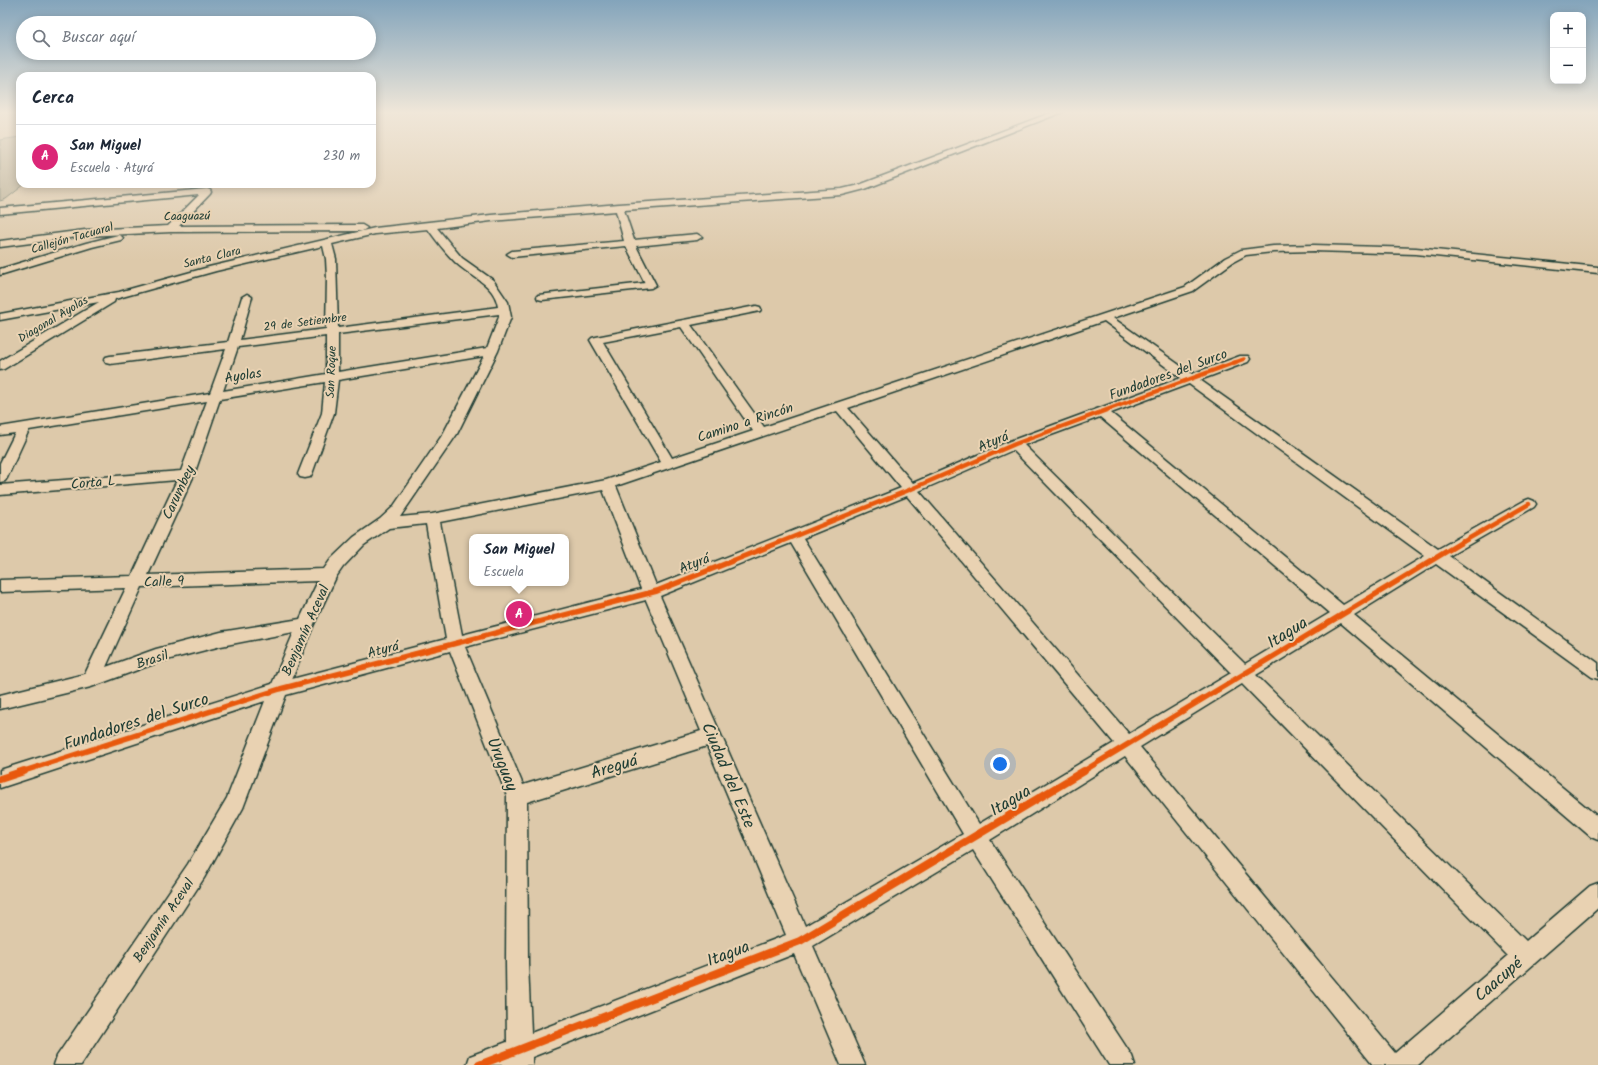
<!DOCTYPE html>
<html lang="es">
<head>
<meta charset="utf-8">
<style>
  body { margin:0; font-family:Kalam,sans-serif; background:#f2f2f3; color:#1f2937 }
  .controls { position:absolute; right:12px; top:12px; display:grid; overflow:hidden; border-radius:8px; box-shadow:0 2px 10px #0003 }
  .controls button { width:36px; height:36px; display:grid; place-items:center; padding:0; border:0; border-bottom:1px solid #e0e1e3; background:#fff; color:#1f2937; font:20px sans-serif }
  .you { position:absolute; left:1000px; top:764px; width:14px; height:14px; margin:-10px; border:3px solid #fff; border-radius:50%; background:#1a73e8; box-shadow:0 0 0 6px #1a73e833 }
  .badge { display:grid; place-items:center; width:26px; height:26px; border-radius:50%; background:#db2777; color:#fff; font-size:13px; font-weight:700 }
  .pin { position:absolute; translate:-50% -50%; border:2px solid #fff; box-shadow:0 1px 4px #0006 }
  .popup { position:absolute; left:469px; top:534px; width:100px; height:52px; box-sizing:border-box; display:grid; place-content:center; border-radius:8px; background:#fff; filter:drop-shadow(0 1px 3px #0005); font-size:13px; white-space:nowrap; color:#747a83 }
  .popup b { font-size:15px; color:#1f2937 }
  .popup::after { content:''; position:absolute; left:50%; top:100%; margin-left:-8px; border:8px solid transparent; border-top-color:#fff }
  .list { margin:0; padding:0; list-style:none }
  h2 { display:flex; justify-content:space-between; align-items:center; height:52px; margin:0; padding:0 16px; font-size:17px }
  h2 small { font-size:13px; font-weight:400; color:#747a83 }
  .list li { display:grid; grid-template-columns:26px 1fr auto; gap:12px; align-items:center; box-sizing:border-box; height:64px; padding:0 16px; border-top:1px solid #e0e1e3 }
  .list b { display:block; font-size:15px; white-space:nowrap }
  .list p { margin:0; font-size:13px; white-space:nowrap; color:#747a83 }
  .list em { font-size:13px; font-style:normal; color:#747a83 }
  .icon { flex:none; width:22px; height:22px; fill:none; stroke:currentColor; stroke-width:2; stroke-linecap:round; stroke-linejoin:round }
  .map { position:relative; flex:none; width:1598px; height:1065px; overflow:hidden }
  .search { position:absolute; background:#fff; box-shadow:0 2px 10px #0003; left:16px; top:16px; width:360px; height:44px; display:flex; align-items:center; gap:10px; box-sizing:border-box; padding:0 14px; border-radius:22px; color:#747a83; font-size:15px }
  .panel { position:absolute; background:#fff; box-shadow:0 2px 10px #0003; left:16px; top:72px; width:360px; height:116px; border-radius:12px }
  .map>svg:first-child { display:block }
</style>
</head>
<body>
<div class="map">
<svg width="1598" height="1065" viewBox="0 0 1598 1065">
  <rect width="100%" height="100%" fill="#ddc9aa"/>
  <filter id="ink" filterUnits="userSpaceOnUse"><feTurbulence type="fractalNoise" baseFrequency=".025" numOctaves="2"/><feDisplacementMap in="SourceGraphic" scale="8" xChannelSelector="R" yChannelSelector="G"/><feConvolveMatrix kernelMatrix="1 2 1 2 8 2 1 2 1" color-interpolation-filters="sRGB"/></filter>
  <g filter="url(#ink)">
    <path fill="#baaf94" stroke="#6c7664" d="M20,137v47h5l-19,15 -6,2v-61z"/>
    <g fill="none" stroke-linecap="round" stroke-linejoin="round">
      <defs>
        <path id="minor" d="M1053,112h10l-198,77 -23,6 -218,15 10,30 63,-6 5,3 -5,3 -61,6 20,39 -5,3 -109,12 -4,-1 -1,-2 1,-2 107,-12 -19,-37 -114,11 -5,-3 5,-3 112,-10 -8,-30 -125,10 -54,7 25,30 31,22 15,22 3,15 -13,34 -41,83 -57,83 32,-3 174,-34 55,-18 -71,-122 2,-2 4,-1 160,-31 4,1 1,2 -1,2 -69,14 73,102 421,-140 40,-29 16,-8 32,-4 41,-1 102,3 182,19v6l-182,-19 -102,-3 -41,1 -27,3 -13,7 -40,29 -80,27 79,56 48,-18h8l2,3 -2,3 -48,18 238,169 86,-48 5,-2 5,2 2,3 -2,3 -85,49 149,107v16l-6,-2 -156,-113 -82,51 244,202v23l-7,-3 -250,-214 -85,52 270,266 64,-55 8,-3v25l-180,157h-45l-248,-309 -135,84 142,216 3,9h-26l-136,-215 -160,96 52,119h-24l-47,-111 -262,103v8h-65l3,-9 37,-14 -1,-79 1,-167 -57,-145 -164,44 -43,113 -39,70 -123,187h-27l3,-9 131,-192 39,-66 38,-97 -265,87v-18l272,-86 22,-52 -73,14 -62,16 -68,25 -91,22v-14l85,-21 41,-86 -126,4v-12l132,-4 45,-96 -177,15v-10l181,-14 26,-70 -178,29 -22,48 -2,3 -5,1v-19l15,-30 -15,2v-8l210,-34 16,-44 -116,15 -4,-1 -2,-3 2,-3 4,-1 118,-14 14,-45 5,-3 5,3 -12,43 86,-11 1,-51 -1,-19 -3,-13 -107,25 -101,28 -1,3 -110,67 -4,1v-9l99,-59 -99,18v-6l119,-22 90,-25 166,-39 116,-13 128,-11 223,-15 17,-4zM428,229c8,11 16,22 26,32 14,15 41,22 44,46l-160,21 -2,-69 -4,-15 43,-10zM499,314v3l-12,31 -149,24v-38zM1104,321l77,57 -171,63 -97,42 -65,-75zM681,327l72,104 -81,27 -69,-116zM326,336v38l-103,17 15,-44zM484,356l-41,78 -50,73 -13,12 -26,18 -23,22 -7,10 -176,6 46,-100 26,-76 105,-17 -3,31 -24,61 2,3 5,1 5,-1 2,-3 22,-61 4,-33zM1189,384l236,172 -82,49 -232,-192zM837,411l64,77 -245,97 -40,-99zM1100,417l230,196 -85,51 -221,-219zM1013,450l218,223 -102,61 -210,-243zM603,490l38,99 -179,46 -22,-113zM907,496l207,247 -135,81 -176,-286zM426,524l20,115 -154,40 22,-55 22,-47 7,-10 21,-22 25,-17zM791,543l172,291 -158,92 -145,-330zM318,581l-18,38 -79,13 -65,17 -50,18 36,-80zM646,600l55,131 -178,54 -58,-138zM1242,684l266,272 -113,97 -255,-306zM707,746l79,189 -255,98 -3,-70 -1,-161z
          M207,189l3,1 1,2 -1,2 -31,32 183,-1 5,3 -5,3 -191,1 -86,4 -85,11v-6l85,-11 83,-4 31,-31 -199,19v-6z
          M118,235l3,1 2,2 -2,2 -29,7 -92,28v-6l86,-26z"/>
      </defs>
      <use href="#minor" stroke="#1f3d34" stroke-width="3"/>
      <use href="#minor" fill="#e9d2b2" fill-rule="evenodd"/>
      <defs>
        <path id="cycleway-far3" d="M1233,363l11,-4"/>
        <path id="cycleway-far2" d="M778,543l131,-53 106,-46 221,-82
          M1461,543l68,-39"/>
        <path id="cycleway-far1" d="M21,772l259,-83 377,-98 123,-49
          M1082,772l380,-230"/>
        <path id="cycleway" d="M0,779l24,-8
          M479,1065l321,-124 284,-170"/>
      </defs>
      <use href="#cycleway-far3" stroke="#e9d2b2" stroke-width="5.5"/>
      <use href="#cycleway-far2" stroke="#e9d2b2" stroke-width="6"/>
      <use href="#cycleway-far1" stroke="#e9d2b2" stroke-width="8"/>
      <use href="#cycleway" stroke="#e9d2b2" stroke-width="10"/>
      <use href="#cycleway-far3" stroke="#e8590c" stroke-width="3.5"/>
      <use href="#cycleway-far2" stroke="#e8590c" stroke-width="4.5"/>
      <use href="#cycleway-far1" stroke="#e8590c" stroke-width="5.5"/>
      <use href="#cycleway" stroke="#e8590c" stroke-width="8"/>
    </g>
  </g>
  <linearGradient id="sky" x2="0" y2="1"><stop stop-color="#83a4bb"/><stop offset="0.43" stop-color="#f0e7d9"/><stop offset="1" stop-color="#f0e7d9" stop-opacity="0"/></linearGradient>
  <rect width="1598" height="261" fill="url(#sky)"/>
  <g text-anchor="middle" stroke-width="4" stroke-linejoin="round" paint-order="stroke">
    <g font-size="12" fill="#1f3d34" stroke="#e9d2b2">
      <text transform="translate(187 216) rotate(-1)" y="4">Caaguazú</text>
      <text transform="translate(72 238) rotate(-16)" y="4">Callejón Tacuaral</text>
      <text transform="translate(212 257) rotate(-14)" y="4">Santa Clara</text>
      <text transform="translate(53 319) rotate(-31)" y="4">Diagonal Ayolas</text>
      <text transform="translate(305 322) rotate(-7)" y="4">29 de Setiembre</text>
      <text transform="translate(331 372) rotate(-88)" y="4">San Roque</text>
    </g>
    <g font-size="14" fill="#1f3d34" stroke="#e9d2b2">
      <text transform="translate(1168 374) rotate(-20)" y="5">Fundadores del Surco</text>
      <text transform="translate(243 375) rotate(-9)" y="5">Ayolas</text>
      <text transform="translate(745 422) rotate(-18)" y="5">Camino a Rincón</text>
      <text transform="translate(993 441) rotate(-23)" y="5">Atyrá</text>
      <text transform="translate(93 482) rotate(-5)" y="5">Corta L</text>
      <text transform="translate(178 492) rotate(-65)" y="5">Carumbey</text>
      <text transform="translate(694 563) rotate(-22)" y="5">Atyrá</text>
      <text transform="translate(164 581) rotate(-2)" y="5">Calle 9</text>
      <text transform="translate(305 630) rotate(-66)" y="5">Benjamín Aceval</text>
      <text transform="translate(383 649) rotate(-14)" y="5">Atyrá</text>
      <text transform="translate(152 659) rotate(-18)" y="5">Brasil</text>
      <text transform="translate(163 920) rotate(-56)" y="5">Benjamín Aceval</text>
    </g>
    <g font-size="17" fill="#1f3d34" stroke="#e9d2b2">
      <text transform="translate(1287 632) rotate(-32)" y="6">Itagua</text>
      <text transform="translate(136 721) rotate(-18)" y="6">Fundadores del Surco</text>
      <text transform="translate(503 764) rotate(68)" y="6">Uruguay</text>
      <text transform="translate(614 766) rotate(-17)" y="6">Areguá</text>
      <text transform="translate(729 775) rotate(67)" y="6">Ciudad del Este</text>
      <text transform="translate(1010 800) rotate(-31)" y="6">Itagua</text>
      <text transform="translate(728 953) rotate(-21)" y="6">Itagua</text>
      <text transform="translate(1498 979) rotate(-41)" y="6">Caacupé</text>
    </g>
  </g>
</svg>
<div class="controls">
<button>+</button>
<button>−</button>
</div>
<div class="you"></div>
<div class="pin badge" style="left:519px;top:614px">A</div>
<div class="popup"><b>San Miguel</b>Escuela</div>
<div class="search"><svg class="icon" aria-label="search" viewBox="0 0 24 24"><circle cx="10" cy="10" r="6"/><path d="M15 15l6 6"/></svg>Buscar aquí</div>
<section class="panel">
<h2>Cerca<small></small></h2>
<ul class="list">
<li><span class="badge">A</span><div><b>San Miguel</b><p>Escuela · Atyrá</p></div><em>230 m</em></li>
</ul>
</section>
</div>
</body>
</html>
